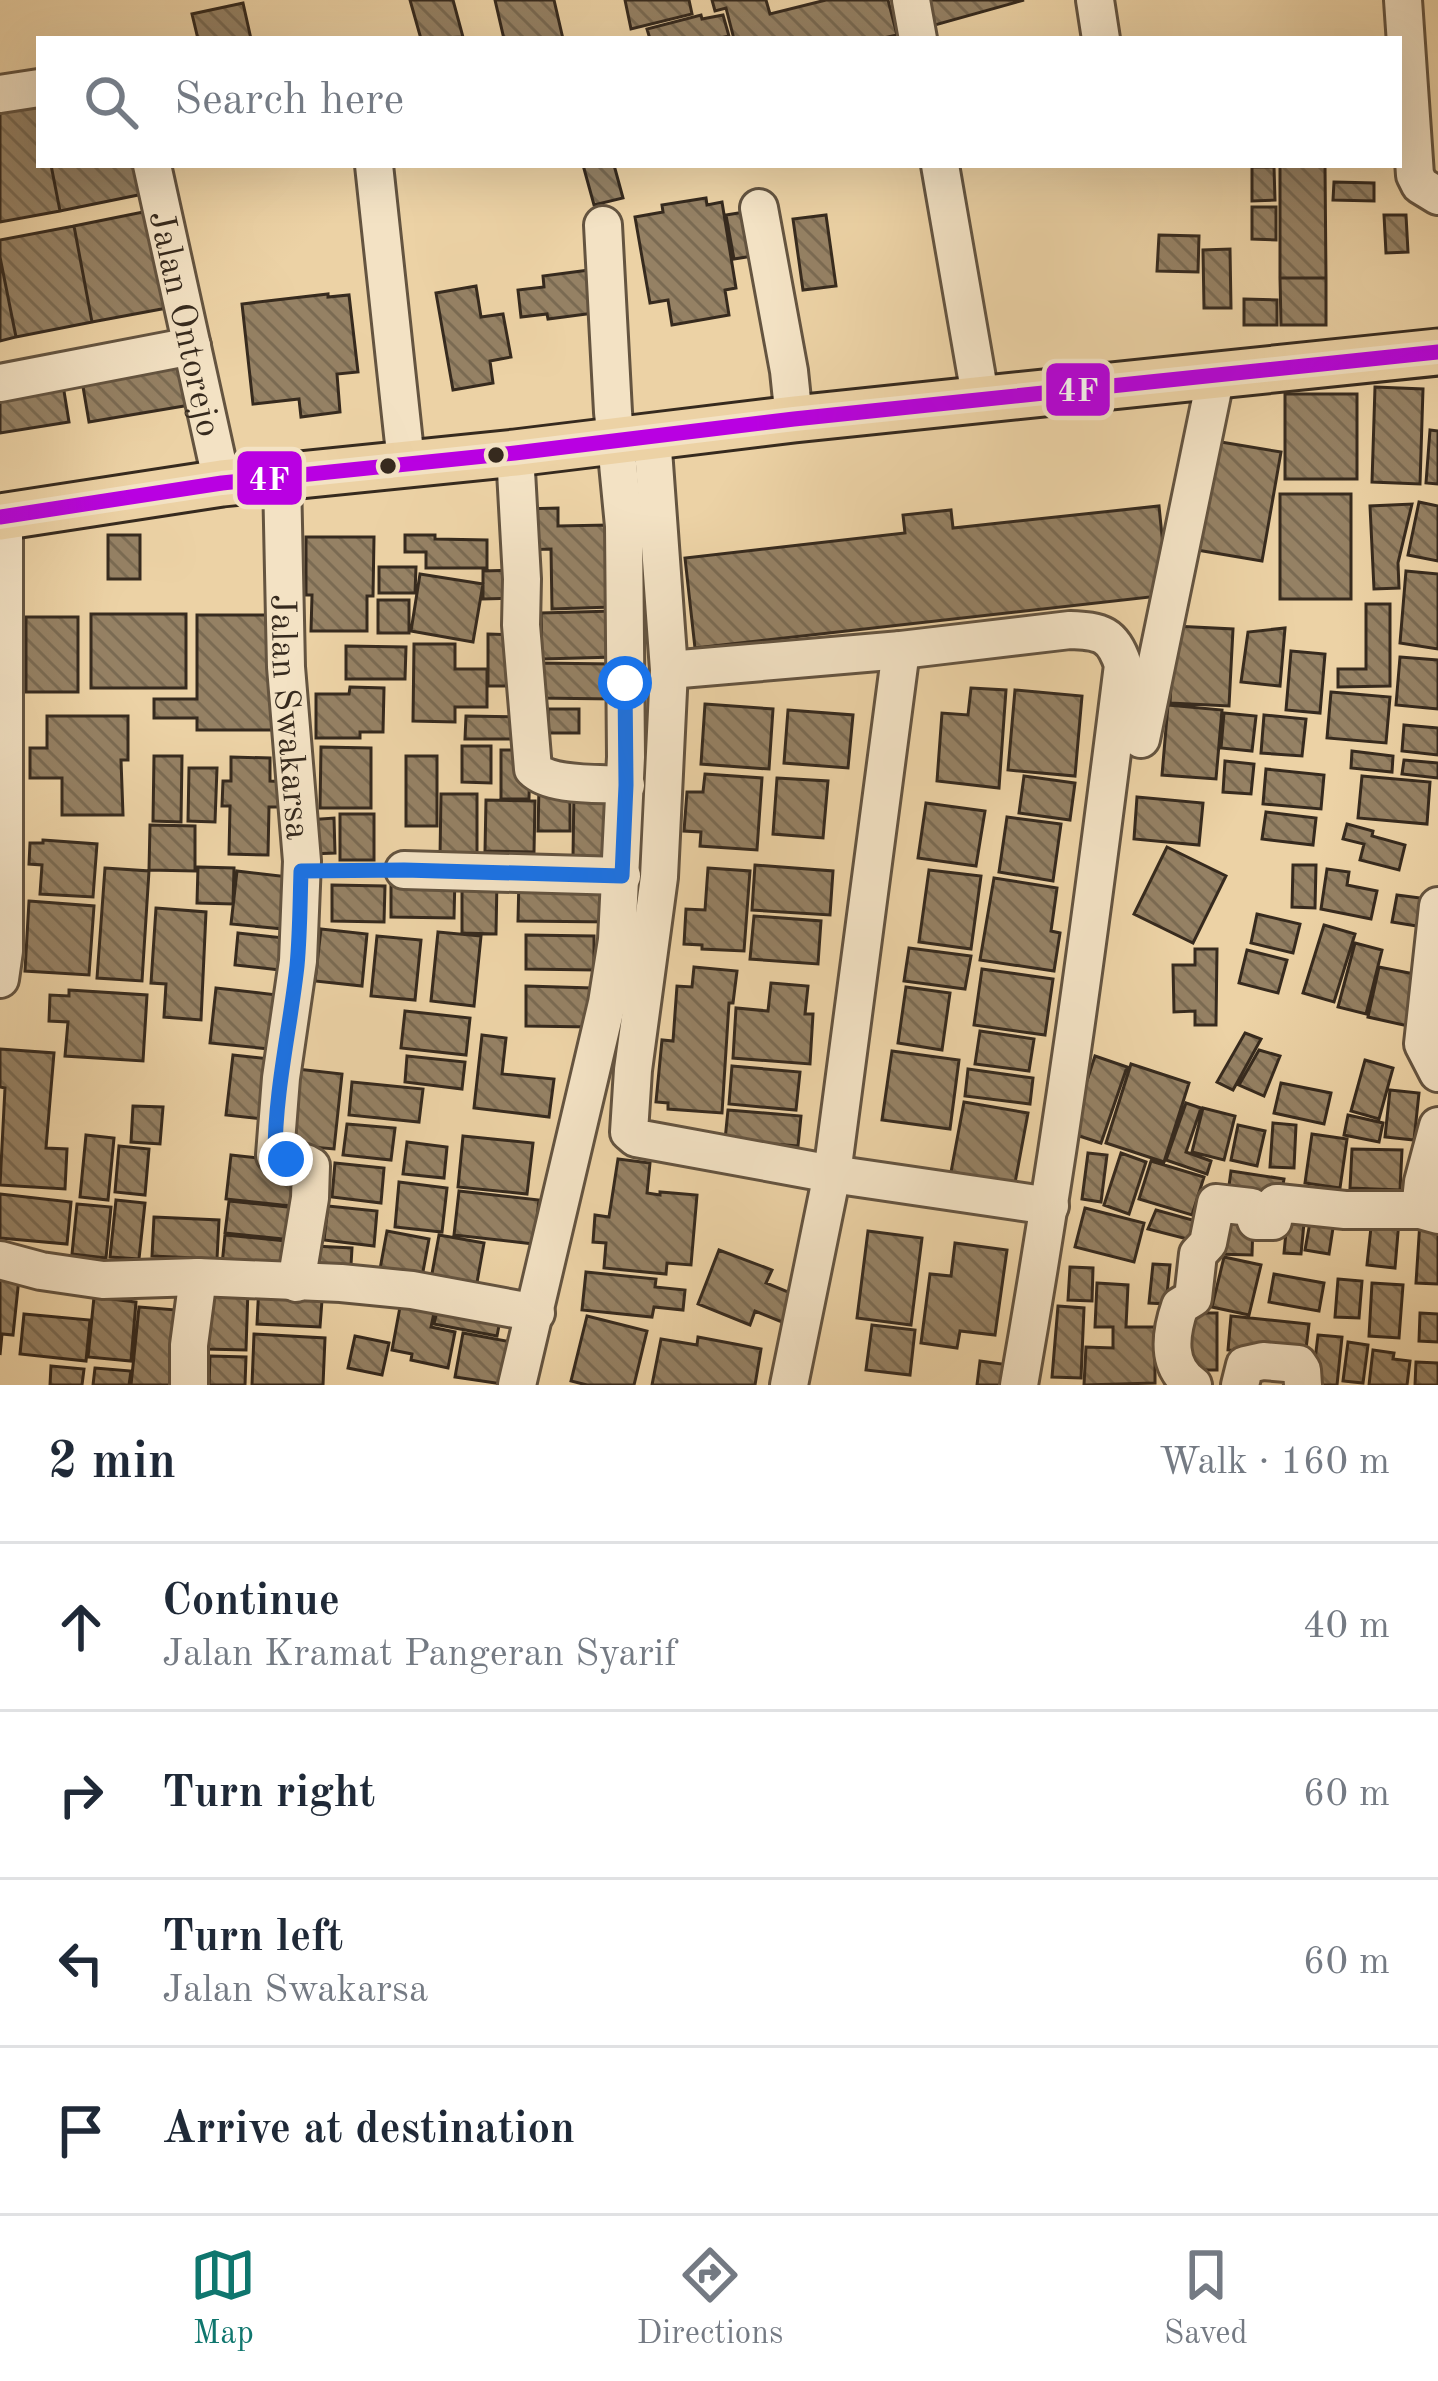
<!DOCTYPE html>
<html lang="en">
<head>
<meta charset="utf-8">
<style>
  body { margin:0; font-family:"Old Standard TT",serif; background:#f6f6f7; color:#1f2937 }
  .stop { position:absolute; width:36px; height:36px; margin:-27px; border:9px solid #1a73e8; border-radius:50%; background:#fff }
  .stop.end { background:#1a73e8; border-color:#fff; box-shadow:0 3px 12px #0008 }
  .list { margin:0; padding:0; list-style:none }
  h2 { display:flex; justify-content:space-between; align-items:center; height:156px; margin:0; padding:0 48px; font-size:51px }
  h2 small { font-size:39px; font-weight:400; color:#747a83 }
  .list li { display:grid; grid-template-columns:78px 1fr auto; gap:36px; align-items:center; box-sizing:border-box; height:168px; padding:0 48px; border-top:3px solid #e0e1e3 }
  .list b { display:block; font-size:45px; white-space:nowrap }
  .list p { margin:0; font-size:39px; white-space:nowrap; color:#747a83 }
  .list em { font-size:39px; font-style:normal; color:#747a83 }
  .icon { flex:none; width:66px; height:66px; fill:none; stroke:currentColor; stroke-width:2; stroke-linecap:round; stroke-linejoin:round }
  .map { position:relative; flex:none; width:1438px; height:1385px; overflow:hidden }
  .search { position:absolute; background:#fff; box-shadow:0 12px 48px #0002; left:36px; right:36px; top:36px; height:132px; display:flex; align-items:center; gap:30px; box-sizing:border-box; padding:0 42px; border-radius:0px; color:#747a83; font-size:45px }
  .sheet { height:828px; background:#fff }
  nav { display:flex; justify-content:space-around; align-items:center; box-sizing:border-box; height:168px; border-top:3px solid #e0e1e3; background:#fff; font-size:33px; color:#747a83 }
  nav a { display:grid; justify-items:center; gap:6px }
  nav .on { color:#0f766e }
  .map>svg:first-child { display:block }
</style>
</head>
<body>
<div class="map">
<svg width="1438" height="1385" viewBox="0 0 1438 1385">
  <defs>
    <pattern id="building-back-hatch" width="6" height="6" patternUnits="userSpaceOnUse" patternTransform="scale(3)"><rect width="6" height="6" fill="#958164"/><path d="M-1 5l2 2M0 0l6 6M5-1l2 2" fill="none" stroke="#7a6a52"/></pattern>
  </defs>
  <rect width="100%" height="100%" fill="#ecd2a5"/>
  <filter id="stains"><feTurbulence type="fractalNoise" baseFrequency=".00167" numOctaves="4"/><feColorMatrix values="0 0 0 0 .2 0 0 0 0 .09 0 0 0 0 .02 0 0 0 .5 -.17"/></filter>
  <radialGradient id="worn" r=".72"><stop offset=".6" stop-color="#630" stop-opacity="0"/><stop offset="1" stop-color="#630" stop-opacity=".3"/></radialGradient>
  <path fill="url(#building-back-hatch)" stroke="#362a1e" stroke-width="3" d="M410,0h43l10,37 -42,2z
    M495,0h59l9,39h-59z
    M625,0h64l3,14 -61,15z
    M712,0h54l4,14 56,-14h62l9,35 -18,4h-145l-8,-31 -11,3z
    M928,0h96l-89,25z
    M243,3l8,36h-53l-6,-25z
    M701,15l1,4 21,-4 6,21 -14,3h-65l-3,-10z
    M39,101v64h12l9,46 -60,11v-113z
    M51,165h86l6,29 -83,17z
    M583,165h31l9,33 -29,7z
    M1280,165h45l1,113h-46z
    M1252,167h22l1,33 -23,1z
    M1334,182l40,1v18l-41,-1z
    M706,198l1,7 15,-3 14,86 -11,2 4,25 -57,10 -4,-25 -18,3 -15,-86 28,-5 -1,-7z
    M1252,207h24v33l-24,-1z
    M757,210l8,44 -31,5 -8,-44z
    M148,211l19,97 -75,14 -18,-96z
    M826,215l10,71 -33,4 -10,-71z
    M1384,215h22l2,37 -22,1z
    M74,226l18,96 -76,15 -16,-80v-17z
    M1159,235l40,1 -1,36 -41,-1z
    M1230,249l1,59h-27l-1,-58z
    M0,257l16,80 -16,4z
    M597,269l5,43 -54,7 -1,-5 -26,3 -3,-27 26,-3 -1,-11z
    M1280,278h46v47h-45z
    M476,286l5,31 22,-3 8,43 -21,4 3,22 -40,7 -17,-97z
    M328,294v3l21,-2 9,77 -21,2 3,38 -39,5 -2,-18 -46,5 -11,-100z
    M1244,299l33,1v25h-33z
    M189,358l7,46 -107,18 -8,-47z
    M63,385l6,37 -69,11v-38z
    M1375,387l48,2 -3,95 -48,-2z
    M1285,394h72v85h-72z
    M1430,430l8,1v53l-12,-1z
    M1215,441l66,11 -19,109 -65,-11z
    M1280,494h71v105h-71z
    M1419,502l19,4v55l-30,-6z
    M1412,504l-14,59 1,25 -25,1 -4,-83z
    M1159,506l9,89 -473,53 -10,-90 220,-25 -2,-18 48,-5 2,18z
    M558,508v18l50,-1 3,82 -59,2 -1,-60 -28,1 -1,-41z
    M108,535h32v44h-32z
    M405,535h30v4l52,1v28h-61v-16h-21z
    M306,537h68l-1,59h-6v35h-56l1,-36h-6z
    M379,567h37l-1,26h-36z
    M520,570l1,28 -38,1v-28z
    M1406,571l32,3v75l-38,-6z
    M420,574l63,10 -10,58 -62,-11z
    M378,600h31v33h-31z
    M1366,604h24v82l-52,1v-18h28z
    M614,611l1,46 -73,2 -1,-46z
    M91,614h95v74h-95z
    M197,615h84v115h-84v-12h-43v-19h43z
    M26,617h52v75h-52z
    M1174,626l59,3 -4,77 -59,-3z
    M1285,628l-5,58 -39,-4 7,-50z
    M488,634l33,1 -1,51h-32z
    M414,644h41v25h32v38h-32v15l-42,-1z
    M346,646l60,1 -1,32h-59z
    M1291,651l34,3 -5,59 -34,-3z
    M1400,657l38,3v49l-42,-4z
    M538,663l75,1v35l-75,-1z
    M350,687l34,1 -1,44h-23v6h-44v-44h33z
    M971,688l35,2 -7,98 -62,-7 5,-68 26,2z
    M1015,690l67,6 -7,80 -67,-6z
    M1331,692l59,5 -4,46 -59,-5z
    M705,704l68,5 -4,60 -68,-5z
    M1168,705l54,5 -6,69 -54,-4z
    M548,709h31v24h-31z
    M788,710l65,5 -5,53 -64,-5z
    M1224,713l32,3 -4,35 -31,-3z
    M1264,715l42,4 -4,37 -41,-3z
    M47,716h81v44h-7l2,55h-61v-37h-32v-30h17z
    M466,716l62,1v22h-63z
    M1404,725l34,3v27l-36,-4z
    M462,746h29v37l-29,-1z
    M321,747l50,1v60h-51z
    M501,750h29l-1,49h-28z
    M1352,751l41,5 -1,16 -41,-4z
    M154,756h28l-1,66 -28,-1z
    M406,756h31v70h-31z
    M231,757l39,1v23l20,1 -1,25h-20l-1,48 -39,-1 1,-48h-8l1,-25h8z
    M1404,760l34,3v15l-36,-4z
    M1225,761l29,3 -3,30 -28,-2z
    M189,768h28l-2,54 -27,-1z
    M1266,769l58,6 -3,34 -58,-5z
    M705,774l57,4 -5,72 -57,-4 1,-14 -17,-1 3,-39h16z
    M1024,776l51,7 -5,37 -51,-7z
    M1362,776l68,6 -3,42 -69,-6z
    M777,778l51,3 -5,57 -50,-4z
    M539,787l31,1v43h-32z
    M574,787l48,1 -1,69h-48z
    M441,794h36v63h-37z
    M1137,797l66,6 -4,42 -65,-6z
    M486,800l49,1 -1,51 -49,-1z
    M926,803l59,8 -9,55 -58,-8z
    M1266,812l50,6 -3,27 -51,-6z
    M340,814h34v46h-34z
    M1007,817l54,7 -8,57 -54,-9z
    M334,818l1,35 -25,1 -2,-34z
    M1347,824l26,7 -1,5 33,9 -6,25 -39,-10 4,-16 -21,-5z
    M150,825l45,1v45l-46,-1z
    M43,840l54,4 -4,53 -53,-3 2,-29 -13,-1 1,-21h13z
    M1167,847l59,29 -33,67 -59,-29z
    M755,865l78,6 -3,44 -78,-5z
    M1293,865h23l-1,43 -23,-1z
    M198,867l36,1 -1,36 -36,-1z
    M105,868l44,3 -7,110 -45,-3z
    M708,868l42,3 -6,80 -42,-2v-4l-18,-1 2,-35 19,1z
    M1327,869l22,3 -2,13 30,6 -6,28 -50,-10z
    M929,870l52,6 -10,73 -52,-7z
    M237,871l52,6 -5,52 -53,-5z
    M391,875l64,1 -1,42 -63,-1z
    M462,878l35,1 -1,55 -34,-1z
    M519,878l93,1v43l-94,-1z
    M994,878l63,10 -6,43 9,2 -6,38 -74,-11z
    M332,885l53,1 -1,36 -52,-1z
    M1397,895l31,4 -5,28 -31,-5z
    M29,901l65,5 -5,69 -64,-4z
    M156,908l50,4 -5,108 -37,-3 2,-33 -15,-1z
    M1257,914l43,10 -7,29 -42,-10z
    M754,916l67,5 -3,43 -68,-5z
    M1324,925l31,9 -21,68 -31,-9z
    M321,929l46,5 -5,52 -47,-5z
    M438,932l43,4 -7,70 -43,-5z
    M238,933l55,6 -4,32 -54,-6z
    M526,935l68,1v34l-68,-1z
    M377,936l44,4 -6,60 -44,-4z
    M1355,943l27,7 -16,64 -28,-7z
    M909,948l62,8 -6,33 -61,-8z
    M1195,949h22l-1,76h-21v-14l-21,1 -1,-47h22z
    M1247,950l40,10 -9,33 -39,-10z
    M694,967l43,4 -4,32h-4l-7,110 -54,-4v-6l-12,-1 6,-62 11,1 4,-55 15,1z
    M1379,967l40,8 -11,51 -40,-9z
    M982,969l71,10 -8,56 -71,-10z
    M771,983l37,3 -3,28h8l-3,50 -77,-6 3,-50 32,3z
    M526,986l66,2v39l-66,-1z
    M906,987l44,6 -8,57 -44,-7z
    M216,988l61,7 -7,54 -60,-6z
    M69,990l78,5 -4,66 -78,-5 3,-34 -19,-1 1,-26 19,1z
    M405,1011l65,7 -4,37 -65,-7z
    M980,1031l54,8 -5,32 -54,-7z
    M1245,1033l16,6 -28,51 -16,-8z
    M482,1035l24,3 -4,36 52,5 -5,38 -75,-9z
    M0,1049l54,4 -8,95 21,1 -2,40 -65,-4 5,-97 -5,-1z
    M1259,1050l21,6 -16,40 -25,-11z
    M892,1051l67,9 -9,69 -68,-9z
    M233,1055l46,5 -7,60 -46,-5z
    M407,1056l58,6 -3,27 -57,-7z
    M1095,1056l32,11 -26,76 -31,-10z
    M1365,1060l28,8 -14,51 -28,-8z
    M1131,1064l58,19 -25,79 -58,-19z
    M732,1066l68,6 -4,38 -67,-6z
    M297,1069l45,5 -8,75 -45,-4z
    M968,1069l65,9 -3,26 -65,-8z
    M352,1082l71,7 -4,33 -70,-7z
    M1281,1083l50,10 -7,31 -50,-11z
    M1390,1090l29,3 -5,47 -29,-3z
    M964,1102l64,11 -13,70 -64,-11z
    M1186,1103l15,5 -15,44 25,9 -4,13 -41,-14z
    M133,1106l30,1 -3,37 -29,-2z
    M1203,1108l32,8 -11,44 -32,-8z
    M728,1110l73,6 -3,30 -73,-6z
    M1348,1115l35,8 -4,19 -35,-7z
    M1273,1123l23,2 -2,43 -24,-1z
    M347,1124l48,4 -4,32 -48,-5z
    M1238,1125l27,6 -8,35 -26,-6z
    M1312,1134l35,5 -7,49 -35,-5z
    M86,1135l28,3 -6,62 -28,-3z
    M463,1136l70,7 -6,51 -69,-7z
    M407,1142l40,5 -3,31 -41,-4z
    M119,1146l30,3 -4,46 -30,-3z
    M1352,1149l50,1 -2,40 -50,-2z
    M1088,1153l19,2 -6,47 -19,-3z
    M1121,1153l25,9 -17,52 -25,-9z
    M231,1155l75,8 -6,44 -74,-8z
    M618,1159l32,4 -3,30 13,2v-3l37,3 -6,70 -24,-2 -1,11 -62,-6 2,-25 -13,-1 2,-27 14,2z
    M1151,1161l53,16 -12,38 -53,-16z
    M335,1163l49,5 -3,35 -49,-6z
    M1231,1171l53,8 -4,23 -52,-9z
    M399,1182l48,6 -5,44 -47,-5z
    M459,1191l80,9 -5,44 -80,-9z
    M0,1194l71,8 -4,42 -67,-6z
    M116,1200l29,3 -6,56 -29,-2z
    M229,1201l68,7 -4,32 -68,-7z
    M77,1204l34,3 -5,51 -34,-4z
    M328,1206l49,5 -3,35 -50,-6z
    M1085,1208l59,15 -10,39 -59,-15z
    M1156,1210l40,11 -5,19 -43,-11z
    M1288,1211l17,2 -4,41 -17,-1z
    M1312,1211l23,4 -6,39 -24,-4z
    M154,1217l65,3 -2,39 -65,-3z
    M1372,1218l27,3 -4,47 -28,-3z
    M1420,1221l18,9v54l-22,-1z
    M1215,1222l38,2 -1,31 -38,-1z
    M387,1231l42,8 -7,38 -42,-8z
    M868,1231l54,7 -11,87 -54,-7z
    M225,1235l71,7 -3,30 -71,-7z
    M439,1235l45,8 -8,45 -45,-9z
    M955,1243l52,7 -12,85 -35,-4 -3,17 -36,-5 9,-69 21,2z
    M314,1246l38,2 -1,17 -37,-1z
    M719,1250l53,20 -6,13 32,13 -11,28 -32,-13 -5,14 -52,-21z
    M1224,1257l37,8 -12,50 -37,-8z
    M1153,1264l17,1 -4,39 -17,-1z
    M1070,1267l23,1 -1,33 -24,-1z
    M586,1272l70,7 -1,8 30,3 -2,20 -29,-3 -2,10 -70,-7z
    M1274,1274l50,9 -5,28 -50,-9z
    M0,1276l19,2 -6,57 -11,-1 -2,21z
    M1338,1279l24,2 -3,37 -24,-1z
    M1097,1283l31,2 -2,42h29v56l-71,2 2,-38 27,1v-21h-18z
    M1372,1283l31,2 -4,53 -30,-2z
    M259,1284l64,3 -3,40 -63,-3z
    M208,1287l40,2 -2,61 -41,-1z
    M94,1297l42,5 -5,59 -43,-4z
    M439,1303l62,12 -4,21 -63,-12z
    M1058,1306l26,2 -3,70 -29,-1z
    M139,1307l50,4 -8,74h-50z
    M400,1307l34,6 -3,14 24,5 -7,36 -37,-8 1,-6 -20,-4z
    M1187,1313h30v57h-30z
    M1420,1313l18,1v28l-19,-1z
    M24,1314l66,6 -4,41 -66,-7z
    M587,1316l60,15 -13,54h-47l-16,-4z
    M1231,1316l78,8 -4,33 -77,-7z
    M872,1325l43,5 -5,45 -44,-5z
    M463,1333l54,10 -8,42 -54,-8z
    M254,1334l71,4 -2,47h-71z
    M1318,1335l24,2 -5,48h-25z
    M355,1336l34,7 -7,32 -34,-7z
    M698,1337l63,12 -6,36h-103l9,-46 36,6z
    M1348,1342l20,3 -5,38 -20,-2z
    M1373,1350l21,3 -1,6 17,2 -3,24h-38z
    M210,1356l36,1 -1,28h-36z
    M980,1361l29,4 -3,20h-29z
    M1416,1362l22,1v22h-23z
    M51,1366l33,3 -2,16h-32z
    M95,1368l36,3 -2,14h-36z"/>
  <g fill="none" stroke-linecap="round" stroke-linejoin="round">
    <defs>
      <g id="minor">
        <path d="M911,0l7,39"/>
        <path d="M1095,0l6,39"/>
        <path d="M1403,0l12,175 5,10 18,11"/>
        <path d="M0,94l39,-6"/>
        <path id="s1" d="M152,165l70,318"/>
        <path d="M374,165l32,297"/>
        <path d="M940,165l41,236"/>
        <path d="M759,208l30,163 5,48"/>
        <path d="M0,383l192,-37"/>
        <path d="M652,436l17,234 -10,207 -26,193 -4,62 7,6 196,36 218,32"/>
        <path d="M515,453l7,126 -1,46 12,144c18,18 67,14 93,16"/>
        <path id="s2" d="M282,477l4,190 16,194 -4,100 -17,117 -6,77c10,8 25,3 36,11l-1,32 -14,85"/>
        <path d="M669,670l232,-20 169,-20c31,1 43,4 53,35 -30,241 -62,481 -104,720"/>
        <path d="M1141,739l75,-364"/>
        <path d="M404,870l218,6"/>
        <path d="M1438,906l-15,138 15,29"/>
        <path d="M0,979l4,-28v-435"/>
        <path d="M1420,1210l3,-28 15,-56"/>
        <path d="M0,1260l41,11 62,9 95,-3 143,6 71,7 124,23"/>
        <path d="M189,1385v-40l9,-68"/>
        <path d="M517,1385l90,-382 10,-63 9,-183 -2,-231 -11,-114 -10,-187"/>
        <path d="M789,1385l43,-211 69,-524"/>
        <path d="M1193,1385c-27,-19 -23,-50 -13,-79l13,-8 5,-44 10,-11 8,-40 35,4 5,14h17l3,-18h2l67,7h75l18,5"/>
        <path d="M1240,1385l5,-20 18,-4 35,3 4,6 1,15"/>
      </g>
      <path id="major" d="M0,517l222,-34 293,-30 279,-34 644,-67"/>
    </defs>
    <use href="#minor" stroke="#645440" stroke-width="42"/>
    <use href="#major" stroke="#362a1e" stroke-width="51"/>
    <path stroke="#362a1e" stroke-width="6" stroke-dasharray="3 6" stroke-linecap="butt" d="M335,870h34"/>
    <use href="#minor" stroke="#f3e2c4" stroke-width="36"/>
    <use href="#major" stroke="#ecd2a5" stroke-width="45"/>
    <defs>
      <path id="bus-1" d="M0,517l222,-34 293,-30 279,-34 644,-67"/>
    </defs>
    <use href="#bus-1" stroke="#f3e2c4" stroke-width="24"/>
    <use href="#bus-1" stroke="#b900e2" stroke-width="15"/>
  </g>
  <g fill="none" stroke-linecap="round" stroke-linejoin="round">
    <path stroke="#1a73e8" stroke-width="15" d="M286,1159l-11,-4c0,-64 15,-126 22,-189 3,-32 3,-64 4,-95l103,-1 218,6 4,-91 -1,-102"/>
  </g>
  <g fill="#362a1e" stroke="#f3e2c4" stroke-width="4.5">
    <circle cx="496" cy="455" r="10"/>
    <circle cx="388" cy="466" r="10"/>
  </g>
  <g text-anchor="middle" stroke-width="10" stroke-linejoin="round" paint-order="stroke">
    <g font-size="36" fill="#362a1e" stroke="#f3e2c4">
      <text dy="13" stroke="none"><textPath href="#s1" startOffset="162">Jalan Ontorejo</textPath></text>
      <text dy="13" stroke="none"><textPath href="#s2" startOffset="240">Jalan Swakarsa</textPath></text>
    </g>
  </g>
  <g stroke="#f3e2c4" stroke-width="4.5">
    <rect x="1044" y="361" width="68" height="57" rx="12" fill="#b900e2"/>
    <rect x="235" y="449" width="69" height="58" rx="12" fill="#b900e2"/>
  </g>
  <g font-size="33" text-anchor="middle" font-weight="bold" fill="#fff">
    <text x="1078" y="401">4F</text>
    <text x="269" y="490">4F</text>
  </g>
  <rect width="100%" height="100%" filter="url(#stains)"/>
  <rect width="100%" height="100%" fill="url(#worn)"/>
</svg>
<div class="stop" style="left:625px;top:683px"></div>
<div class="stop end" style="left:286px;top:1159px"></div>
<div class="search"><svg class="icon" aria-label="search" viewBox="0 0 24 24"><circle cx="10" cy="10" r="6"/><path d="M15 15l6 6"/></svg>Search here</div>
</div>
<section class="sheet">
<h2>2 min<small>Walk · 160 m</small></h2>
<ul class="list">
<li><svg class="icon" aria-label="ahead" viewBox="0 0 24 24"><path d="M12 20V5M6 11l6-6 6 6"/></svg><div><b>Continue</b><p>Jalan Kramat Pangeran Syarif</p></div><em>40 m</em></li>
<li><svg class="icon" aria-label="right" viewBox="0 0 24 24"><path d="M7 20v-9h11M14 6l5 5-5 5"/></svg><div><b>Turn right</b></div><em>60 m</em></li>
<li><svg class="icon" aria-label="left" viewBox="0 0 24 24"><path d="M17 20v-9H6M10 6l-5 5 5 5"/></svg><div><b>Turn left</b><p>Jalan Swakarsa</p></div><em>60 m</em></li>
<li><svg class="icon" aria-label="arrive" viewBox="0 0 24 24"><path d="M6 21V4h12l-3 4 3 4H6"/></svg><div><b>Arrive at destination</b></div></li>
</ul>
</section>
<nav>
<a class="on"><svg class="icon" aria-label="map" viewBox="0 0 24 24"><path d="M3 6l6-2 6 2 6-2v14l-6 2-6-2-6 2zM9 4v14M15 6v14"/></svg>Map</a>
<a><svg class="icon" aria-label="directions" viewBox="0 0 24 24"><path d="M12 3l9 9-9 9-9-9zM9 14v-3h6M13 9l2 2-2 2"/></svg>Directions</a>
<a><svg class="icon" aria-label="saved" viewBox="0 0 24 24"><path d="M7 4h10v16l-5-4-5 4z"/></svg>Saved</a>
</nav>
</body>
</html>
